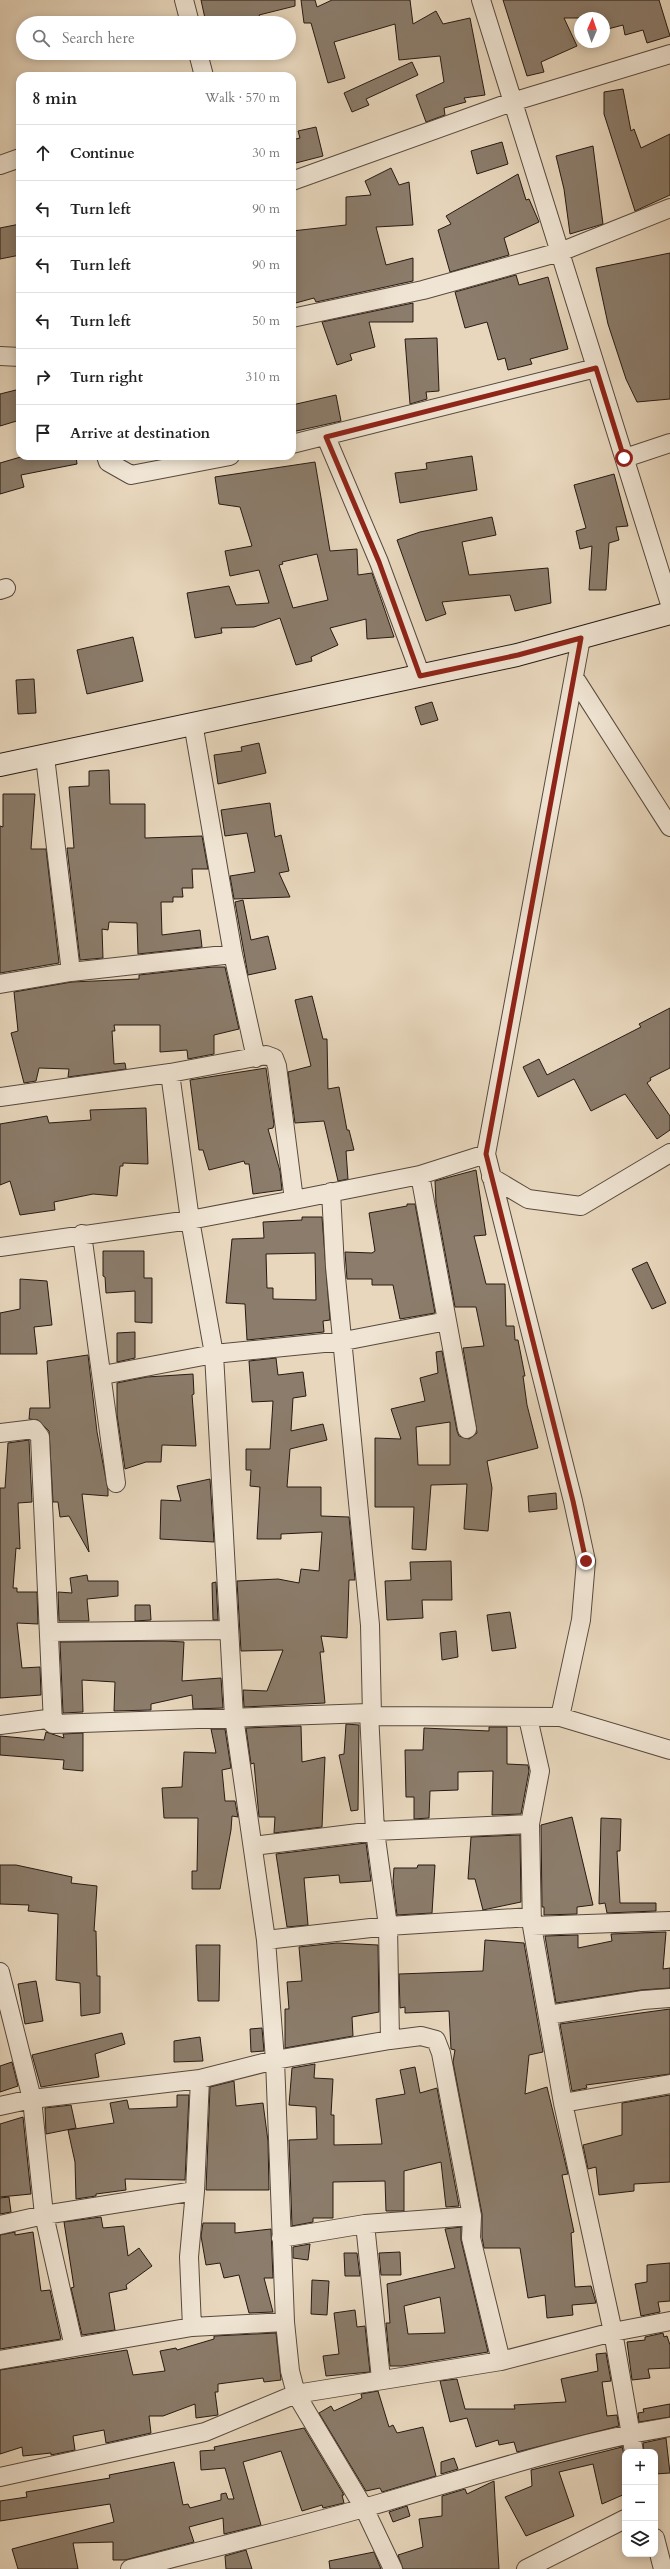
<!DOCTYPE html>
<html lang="en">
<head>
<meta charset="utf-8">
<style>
  body { margin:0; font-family:Cardo,serif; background:#f6f6f6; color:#222 }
  .controls { position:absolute; right:12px; bottom:12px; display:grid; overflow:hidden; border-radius:8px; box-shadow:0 2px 10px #0003 }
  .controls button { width:36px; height:36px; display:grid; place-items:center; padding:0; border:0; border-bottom:1px solid #e0e0e0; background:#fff; color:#222; font:20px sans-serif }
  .compass { position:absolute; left:574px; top:12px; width:36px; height:36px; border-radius:50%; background:#fff; box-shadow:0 2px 10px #0003; rotate:2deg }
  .stop { position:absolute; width:12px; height:12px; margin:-9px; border:3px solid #8f2418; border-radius:50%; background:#fff }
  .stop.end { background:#8f2418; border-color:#fff; box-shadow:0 1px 4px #0008 }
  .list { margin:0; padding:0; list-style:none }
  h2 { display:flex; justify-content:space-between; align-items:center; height:52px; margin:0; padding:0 16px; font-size:17px }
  h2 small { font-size:13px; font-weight:400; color:#767676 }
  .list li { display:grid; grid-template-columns:26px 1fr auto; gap:12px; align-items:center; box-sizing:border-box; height:56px; padding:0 16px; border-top:1px solid #e0e0e0 }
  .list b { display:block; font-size:15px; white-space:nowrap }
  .list em { font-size:13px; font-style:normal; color:#767676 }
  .icon { flex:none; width:22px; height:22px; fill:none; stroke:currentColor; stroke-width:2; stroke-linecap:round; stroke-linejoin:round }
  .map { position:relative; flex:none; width:670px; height:2569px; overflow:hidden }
  .search { position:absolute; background:#fff; box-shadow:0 2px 10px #0003; left:16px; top:16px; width:280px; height:44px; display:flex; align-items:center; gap:10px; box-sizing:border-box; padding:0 14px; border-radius:22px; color:#767676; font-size:15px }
  .panel { position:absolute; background:#fff; box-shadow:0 2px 10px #0003; left:16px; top:72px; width:280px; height:388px; border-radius:12px }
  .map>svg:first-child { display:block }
</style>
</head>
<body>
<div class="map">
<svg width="670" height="2569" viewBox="0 0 670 2569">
  <rect width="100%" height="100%" fill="#e8d7bd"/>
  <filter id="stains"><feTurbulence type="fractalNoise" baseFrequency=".005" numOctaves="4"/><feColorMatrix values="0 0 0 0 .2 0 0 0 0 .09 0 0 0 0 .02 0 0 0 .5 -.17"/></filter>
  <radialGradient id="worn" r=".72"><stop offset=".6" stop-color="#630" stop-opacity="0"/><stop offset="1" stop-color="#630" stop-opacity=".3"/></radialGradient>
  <path fill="#8b7c6b" stroke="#271a13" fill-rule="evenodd" d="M201,0h94v6l-36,9 4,8h-57z
    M301,0h14l2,7 15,-7h78l3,24 23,-13 7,13 27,-6 15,77 -21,3 2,4 -22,6 1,7 -19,7 -10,-27 28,-13 -4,-26 -41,4 -4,-36 -61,18 11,36 -17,5 -17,-60h-7z
    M503,0h156l11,36 -23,7 -4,-13 -18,5 -2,-10 -19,5v-12h-40l13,28 -36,16 3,10 -17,4z
    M412,62l6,13 -52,24 3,6 -17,7 -8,-19z
    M623,89l8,42 3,-2 7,19 29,-14v61l-35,16 -31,-97v-22z
    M316,127l7,29 -31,8v-24l8,-2 -2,-7z
    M502,142l6,22 -31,10 -6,-23z
    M593,146l10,78 -33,10 -6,-45 -8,-33z
    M391,168l8,17 10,-3 4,43 -37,2 10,38 27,-7v23l-97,21 -2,-4 -22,6v-73l54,-6v-28l25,-2 -6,-14z
    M518,174l8,26 3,-1 10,23 -35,16 5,17 -59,17 -12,-42 13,-6 -5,-8z
    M20,224v31l-20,4v-31z
    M670,253v146l-33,3 -11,-23 -18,-55 -12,-56z
    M516,275l3,10 29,-8 20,72 -38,10 2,5 -24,6 -3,-12 -7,2 -11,-38 -22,6 -10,-36z
    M413,303v19h-44l6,25 -25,7 2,6 -15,5 -15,-43z
    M437,338l2,53 -13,1 1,7 -17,5 -5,-65z
    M20,389v31l-20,6v-32z
    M336,395l5,26 -49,11v-27z
    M24,456h52l1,8 -56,11 3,12 -24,7v-31z
    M472,456l5,34 -77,13 -5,-30 32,-4 -1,-6z
    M315,462l15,89 27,-2 1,26 14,-2 22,64 -27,2 -1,-20 -36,9 8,17 -27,12 1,4 -16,4 -16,-47 -26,9 -33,1 1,5 -27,5 -8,-45 42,-7 7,19 33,-2 -10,-33 -29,6 -5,-25 27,-5 -12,-39 -21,-3 -4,-27zM317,554l11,46 -35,8 -14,-43 4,-1 -1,-2z
    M614,474l14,52 -12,1 3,13 -10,3 -3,47h-17l3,-44 -12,3 -4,-18 10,-3 -12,-43z
    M492,517l4,18 -34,7 7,33 79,-7 3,35 -36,8 -5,-16 -68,7 4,12 -20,7 -29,-81 23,-8z
    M133,637l10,44 -56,13 -10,-44z
    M34,679l2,34 -18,1 -2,-34z
    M432,702l6,18 -17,5 -6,-18z
    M259,743l7,30 -48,11 -4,-29 28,-4 -1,-4z
    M109,770l1,34h35v34l57,-2 6,33h-16l1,19h-11l1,9h-10v5h-12l1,33 38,-5 2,17 -64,7 -1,-31 -28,-1 -1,8 -6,-1 1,29 -23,2 -13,-112h7l-5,-61 20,-1v-15z
    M3,794h32l-4,55h15l13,114 -59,10v-147l3,1z
    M270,803l5,34 6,-2 8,36 -10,2 11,24 -56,2 -4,-23 25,-4 -8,-39 -22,3 -4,-26z
    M243,900l8,40 17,-4 8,33 -28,6 -13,-73z
    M213,967h12l14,62 -25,6v19l-26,5 -1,-9 -27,2v-27h-46l1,6h-3l2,33 11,-1 1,6 -58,8 1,-8 -30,-1 -3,13 -12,2 -13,-50 7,-2 -4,-39 58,-10 67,-3v-4z
    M312,996l11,43h4l1,50 11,-2 8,43h2l5,20 -8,1 2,28 -10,2 -14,-60 -29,2 -7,-51 23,-6 -16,-66z
    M670,1008v60l-20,10 1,2 -4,3 23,33v14l-13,9 -32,-45 -34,17 -17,-32 -36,18 -15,-30 16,-8 8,16 94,-48 -2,-3z
    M266,1068l8,56 -1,4 -5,1 12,42 2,19 -29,4 -4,-30h-4l-1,-3 -35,9 -6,-20h-4l-9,-70z
    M146,1108l2,56 -25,-1v3h-3l-3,30 -24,-2 -39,8 1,8 -35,5 -10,-34 -10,4v-61l47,-8 2,7 42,-3 -1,-10z
    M476,1170l10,65 -12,1 12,48h19l1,42h8l1,14h3l7,36h-2l4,29 11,43 -51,13 5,27 -4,43 -24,-2 3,-45 -36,1 -5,65 -14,-1 2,-42h-39v-69l26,1 -10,-30 34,-8 -5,-23 18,-5 -2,-21 6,-1 15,80 2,5 10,3 8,-6 -14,-85 21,-2 -8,-39h-21l-19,-104 -1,-22zM450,1422v43h-32l-2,-38z
    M407,1204h8l20,109 -35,6 -7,-34h-21v-6h-25l-2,-27 27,1 3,-2 -6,-38 38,-7z
    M302,1217h20l8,103 -7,1 1,11 -77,8 -2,-36 -19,-1 6,-64 32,-1 -1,-16 39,-2zM315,1253l1,47 -43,-1v-11h-6l-1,-34z
    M103,1251h41v27h8v45l-17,-1v-31l-29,2 -1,-16 -2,-1z
    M647,1262l19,41 -14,6 -20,-40z
    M20,1279l27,2 5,44 -18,2 3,27h-37v-41l20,-4z
    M135,1332v26l-18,4v-29z
    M88,1355l9,77 11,58v6l-26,-2 7,58 -20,-36 -9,1 -2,-15h-5l-4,-71 -11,-11 -9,-1 1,-11h20l-3,-47z
    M276,1358l2,17 25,-3 3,24 -13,2 -2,33 32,-7 4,16 -37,9 -3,38h34v29l28,1 6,63h-6l-2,58 -26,-2 3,16h-4l5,51 -81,4 -1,-17 24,1 16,-41 -42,1 -4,-70 41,-2 21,4 2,-14 18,2 3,-39 -41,2v5h-24l3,-52 -10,-1 1,-16h-5v-21h24l3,-48 -21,1 -3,-41z
    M193,1374l1,20 -2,1 4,51 -34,-1 -1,17h-15l-21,7 -8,-54v-32l30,-6z
    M29,1440l3,62 -14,1 2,46 -4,-1 -3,40h4v4h20l1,32 -21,-1 5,45 18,-1 1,28 -41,3v-210h5l3,-45z
    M210,1479l4,63 -54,-3 1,-39 20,1 -4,-15z
    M556,1493l1,16 -28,3 -1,-16z
    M451,1561l1,39h-30l1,18 -36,2 -2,-39 26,-1 -1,-18z
    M87,1575l1,6h30v15l-31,3 2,22h-30l-1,-29 14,1 -2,-15z
    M216,1582l2,38h-5l-1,-37z
    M135,1605h15l1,15 -16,1z
    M510,1612l6,36 -24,3 -5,-36z
    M456,1631l2,26 -16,3 -2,-27z
    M164,1641l20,1 -2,39 39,-3 2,30 -30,1 -1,-14 -41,9v6l-37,1 1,-29 -33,-2 1,32 -20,1 -3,-71z
    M346,1724l13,1 -1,85 -7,1 -12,-56 5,-1z
    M301,1726l1,36 23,-5 -3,70 -48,6 1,-16h-16l-5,-54 -3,1 -5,-36z
    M489,1727h18v37l21,1 1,6 -8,43 -29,1 1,-44 -35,1v18l-28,1 -1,27 -15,1v-22h-8l-1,-47h18l1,-22 65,3z
    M211,1729h14l6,39 -9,2 3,31h10l3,16 -6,-1 -1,14 -11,59h-28v-18h5l1,-53h-34l-2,-30 20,-1 2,-35 32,1z
    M46,1732l18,6 -1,-4 20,-1v38l-20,-2 1,-9 -64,-5v-19l44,4z
    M572,1817l21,88 -16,2v7l-33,1v-8h-2l-1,-82z
    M601,1818l20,1 -1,32h-3l3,52h36v8l-49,2 -2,-10 -6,1z
    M520,1835l1,67 -38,8 -8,-31h-7l3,-42z
    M366,1843l5,38 -31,2 -1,-8 -35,3 4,47 -21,2 -11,-73z
    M0,1865h16l56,12 -1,6 26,3 -3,45h2l1,45h3v37l-19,3 -1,-33 -24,-3 2,-66 -30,-3 1,-6 -29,-1z
    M418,1865h17l-3,48 -35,2 -4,-33 1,-14h23z
    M666,1932l-3,37 7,-1v20l-29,2 -85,13 -11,-67 33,-1v13l34,-7 -1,-7z
    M485,1940l39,3 19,109 -14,3 -4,39 22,-7 21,87 -6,1 12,57 -3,1 4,54 16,-1 5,17 -24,2 1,10 -26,3 -2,-23 -17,3 -8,-50h-36l-2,-11v-23l-29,-152 2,-12 -4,-1 -2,-38 -44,2v-6l-5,1 -1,-34 84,-3z
    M337,1943l41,2 1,67 -27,5 1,19 -68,12v-39h4l-2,-27 15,-1 -3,-34z
    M196,1945h24l-1,56h-21z
    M36,1981l7,40 -18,3 -7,-40z
    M670,2009v65l-84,11 1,3 -15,3 -12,-67z
    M262,2028l2,23 -13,1 -1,-23z
    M122,2033l3,11 -30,10 4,23 -58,10 -9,-32z
    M200,2037l3,24 -29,1v-21z
    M12,2062l6,24 -18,6v-26z
    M315,2064l-1,14 19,1 -2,36h3v30l48,-1 -6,-45 29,-5 -5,-24 15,-3 5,26 17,-5 22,118 -13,1 -5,-45 -37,9v40h-18l-1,-30 -52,1v36h-20v4l-21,4 -3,-86 28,-1 -1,-32 -27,-2 3,-37z
    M234,2081l2,25 27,-3 5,38 1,49h-63l4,-103z
    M177,2095h12l-4,85 -60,-1 1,11 -30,4v2l-20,3 -1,-37 -7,-32 46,-7 -4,-20 17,-3 2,9 48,-2z
    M670,2095v87l-36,2v7l-35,4 -3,-28 -8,2 -5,-24 39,-10v-32z
    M71,2105l5,23 -30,6 -1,-26z
    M23,2117l8,77 -31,3v-73z
    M9,2197l2,15 -11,2v-16z
    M101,2217l2,11 21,-2 4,30 11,-8 13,18 -26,19 1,4 -18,4 6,37 -33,5 -11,-47 3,-1 -10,-65z
    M203,2223h32v10l36,-4 2,49h-9l9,34 -24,1 -10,-38 -15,3 -4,-15 -14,2 -5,-29z
    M461,2227v13l27,112 -86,14h-12l-4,-43h4l-3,-39 68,-16 -10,-39zM440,2297l5,36 -37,1 -4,-28z
    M15,2232v3l18,-3 8,59 9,-1 11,49 -61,10v-114z
    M310,2244l-2,16 -15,-2v-11z
    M400,2252l1,23h-20l-2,-22z
    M344,2253h13l3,23h-15z
    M670,2263v38l-12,1 2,10 -19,4 -6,-32 12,-2v-17z
    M312,2280l17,1 -2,34 -16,-1z
    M355,2310l2,17 8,-1 5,46 -44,4 -3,-20 16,-2 -5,-41z
    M276,2333l5,47 -17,2 -1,-4 -45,6v8h-3l3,23 -22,3 -1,-14 -32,12h-14l2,17 -45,10 -2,-13 -31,6 2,14 -24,5v-2l-28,3 -1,-9 -22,7v-84l127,-20 6,25 32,-4 -5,-20 16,-3 1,2 37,-11v-3z
    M663,2333l1,4 3,-1 3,9v23l-22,1 2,9 -18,2 -5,-38 18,-2v-3z
    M606,2353l5,28 -9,1 5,34 10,-1 2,11 -102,26 -3,-10 -15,3 -1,-5 -22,7 -9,-29 -17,4 -10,-41 17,-2 8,30h50l-1,-4 52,-3 -5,-23 37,-8 -2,-17z
    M378,2391l11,36 4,-2 4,8 26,-6 13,49 -54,16 -2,-4 -14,3 -47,-78 12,-7 3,5 28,-13 -1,-4z
    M670,2404v13l-31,5 -1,-9 6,-1 -1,-3z
    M304,2428l40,67h-2l2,8 -21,5 -1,-3 -20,6 -21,-60 -38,11 18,63 -37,9 -1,-16 -34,9 5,15 -69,18h-12v-18l-40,1 5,26h-60l-6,-20 102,-27 -4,-18 -110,17v-20l27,-4 -1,-5 84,-14 -1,-3 65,-13 9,43 5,-1 2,4 31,-8v-6l5,-1 2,6h6l-9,-31 -24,2 -1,-19 15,-1 -1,-3z
    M666,2438l4,35 -15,1v-22h-11l-1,-9z
    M622,2447l3,10v37l-23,10 -9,-40 -34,8 15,44 -48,20 -21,-39 27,-11 -1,-16z
    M454,2458l4,11 -17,5v-12z
    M494,2481l5,88h-96l-5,-14 25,-8 -4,-28 23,-3v-20l23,-7 2,5z
    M407,2506l3,10 -17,6 -4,-10z
    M246,2550l6,19h-26l-1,-13z
    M374,2552l7,17h-51l-1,-8z"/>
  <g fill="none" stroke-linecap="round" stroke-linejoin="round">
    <defs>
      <path id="street" d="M184,0l6,23
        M481,0l189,604
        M198,53l6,23
        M0,165l20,-7
        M292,181l220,-79 158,-48
        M292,318l131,-28 137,-38 110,-44
        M0,356l20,1
        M326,437l53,125 42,114
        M292,444l304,-76
        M106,456l2,6 23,13 99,-19
        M625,458l45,-15
        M0,590l6,-2
        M574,677l96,150
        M193,723l40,231 23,104
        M45,757l26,215
        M0,984l71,-12 162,-18
        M170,1073l20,147 24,134 20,363 32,223 9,120 10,262 5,49 6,23 68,114 29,61
        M0,1097l170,-24 96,-18 8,3 3,8 17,134
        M420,1175l47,254
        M491,1177l37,22 53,7 89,-53
        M331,1192l4,75 35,358 2,91
        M82,1234l34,249
        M0,1247l190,-27 104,-20 126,-25 66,-21
        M103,1375l111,-21 130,-13 103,-20
        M0,1433l34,-4 6,8 13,287
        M49,1632l179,-2
        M369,1713l6,118 13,95 2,114
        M560,1717l110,33
        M528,1718l12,53 -10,53 2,102 31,177 50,229 21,120
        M0,1725l47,-6 6,5 316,-11 3,3 188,1 21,-97 5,-59 -13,-60 -87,-347 95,-516
        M253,1846l122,-15 155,-7
        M532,1926l138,-5
        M266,1940l122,-14 143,-9
        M0,1972l32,127 12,116 30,132
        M548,2015l95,-15 27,-2
        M563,2103l107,-19
        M0,2106l32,-7 168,-20 75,-19 115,-20 31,-4 15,4 5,13 31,163 -1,22 30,123
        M365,2224l16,155
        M0,2225l44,-10 151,-24
        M281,2238l84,-14 107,-8
        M192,2327l-3,-70 6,-66 5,-112
        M0,2360l192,-33 93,-5
        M0,2477l205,-45 91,-38 205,-33 112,-29 57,-11
        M655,2538l8,31
        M130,2569c78,-20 156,-39 234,-61 102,-29 201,-64 306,-81
        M526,2569l99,-50"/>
      <path id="secondary" d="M0,765l517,-110 153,-42"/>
    </defs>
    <use href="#street" stroke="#57493e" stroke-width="20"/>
    <use href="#secondary" stroke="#271a13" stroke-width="24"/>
    <use href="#street" stroke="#f0e5d4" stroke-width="18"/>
    <use href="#secondary" stroke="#f0e5d4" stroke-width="22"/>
  </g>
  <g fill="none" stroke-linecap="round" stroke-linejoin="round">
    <path stroke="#8f2418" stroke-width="5" d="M586,1561l-13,-60 -87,-347 95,-516 -63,17 -98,21 -41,-114 -53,-125 270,-69 28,90"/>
  </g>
  <rect width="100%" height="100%" filter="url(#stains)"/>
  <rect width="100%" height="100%" fill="url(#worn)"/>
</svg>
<div class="controls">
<button>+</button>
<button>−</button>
<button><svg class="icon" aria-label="layers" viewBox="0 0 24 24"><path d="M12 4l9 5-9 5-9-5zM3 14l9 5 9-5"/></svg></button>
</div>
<svg class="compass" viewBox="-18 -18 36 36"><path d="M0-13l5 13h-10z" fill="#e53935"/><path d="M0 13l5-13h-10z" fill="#767676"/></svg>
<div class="stop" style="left:624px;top:458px"></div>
<div class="stop end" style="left:586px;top:1561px"></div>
<div class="search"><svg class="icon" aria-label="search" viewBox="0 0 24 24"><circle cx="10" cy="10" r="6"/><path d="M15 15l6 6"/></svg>Search here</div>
<section class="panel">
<h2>8 min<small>Walk · 570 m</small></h2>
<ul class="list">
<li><svg class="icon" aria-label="ahead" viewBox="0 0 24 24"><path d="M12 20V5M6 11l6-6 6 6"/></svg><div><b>Continue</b></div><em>30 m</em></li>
<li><svg class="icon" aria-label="left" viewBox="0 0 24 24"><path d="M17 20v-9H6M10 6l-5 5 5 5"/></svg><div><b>Turn left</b></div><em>90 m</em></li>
<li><svg class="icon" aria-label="left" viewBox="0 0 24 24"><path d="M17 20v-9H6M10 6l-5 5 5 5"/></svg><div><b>Turn left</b></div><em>90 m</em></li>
<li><svg class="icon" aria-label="left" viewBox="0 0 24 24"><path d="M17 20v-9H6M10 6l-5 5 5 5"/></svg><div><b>Turn left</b></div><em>50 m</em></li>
<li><svg class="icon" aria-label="right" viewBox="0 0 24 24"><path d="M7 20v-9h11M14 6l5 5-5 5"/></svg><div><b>Turn right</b></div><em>310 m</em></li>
<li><svg class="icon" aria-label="arrive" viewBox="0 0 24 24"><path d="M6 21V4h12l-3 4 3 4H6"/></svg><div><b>Arrive at destination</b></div></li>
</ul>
</section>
</div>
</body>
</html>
